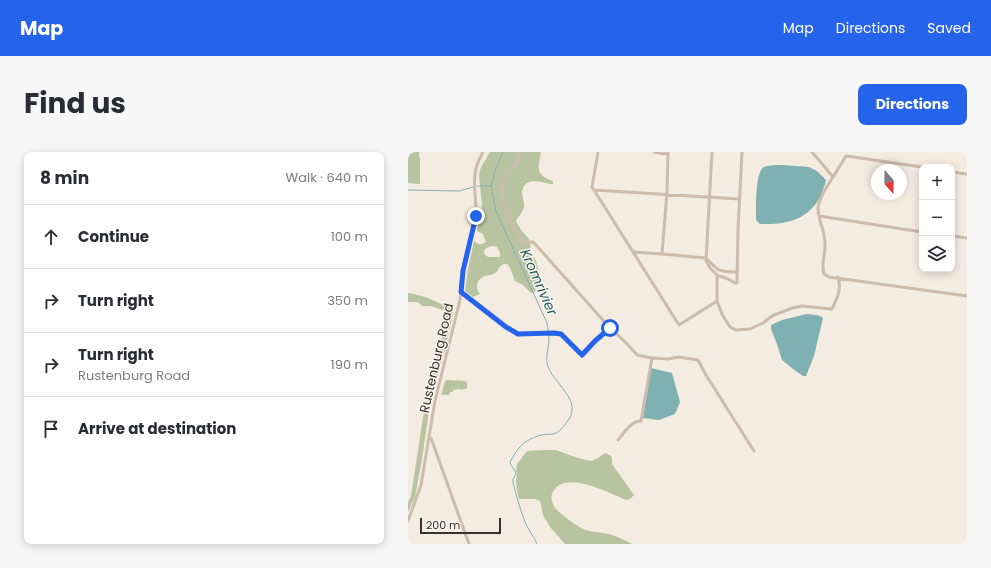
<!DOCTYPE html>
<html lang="en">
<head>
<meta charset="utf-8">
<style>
  body { margin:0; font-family:Poppins,sans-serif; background:#f7f7f7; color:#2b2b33 }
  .controls { position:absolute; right:12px; top:12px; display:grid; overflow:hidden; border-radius:8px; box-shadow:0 2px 10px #0003 }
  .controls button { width:36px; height:36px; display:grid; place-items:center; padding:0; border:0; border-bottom:1px solid #e1e1e2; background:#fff; color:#2b2b33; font:20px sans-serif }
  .compass { position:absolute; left:463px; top:12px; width:36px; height:36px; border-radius:50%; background:#fff; box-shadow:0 2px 10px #0003; rotate:160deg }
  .scale { position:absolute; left:12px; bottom:10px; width:81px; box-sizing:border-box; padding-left:4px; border:2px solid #3b302b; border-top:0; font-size:11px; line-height:14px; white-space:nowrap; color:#3b302b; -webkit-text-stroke:3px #fbf5ee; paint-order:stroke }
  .stop { position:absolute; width:12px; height:12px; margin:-9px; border:3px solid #2563eb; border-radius:50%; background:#fff }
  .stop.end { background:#2563eb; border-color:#fff; box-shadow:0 1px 4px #0008 }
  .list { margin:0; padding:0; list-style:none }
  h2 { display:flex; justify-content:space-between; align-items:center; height:52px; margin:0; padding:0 16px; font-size:17px }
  h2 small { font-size:13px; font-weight:400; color:#7c7c81 }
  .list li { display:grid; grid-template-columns:26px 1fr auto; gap:12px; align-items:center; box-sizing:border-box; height:64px; padding:0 16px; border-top:1px solid #e1e1e2 }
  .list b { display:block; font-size:15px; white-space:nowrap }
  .list p { margin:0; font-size:13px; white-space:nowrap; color:#7c7c81 }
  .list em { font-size:13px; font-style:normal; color:#7c7c81 }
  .icon { flex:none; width:22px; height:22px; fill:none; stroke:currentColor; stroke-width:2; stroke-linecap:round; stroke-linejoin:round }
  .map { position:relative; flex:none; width:559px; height:392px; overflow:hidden; border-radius:8px }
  header { display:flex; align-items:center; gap:24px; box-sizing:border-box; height:56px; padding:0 20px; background:#2563eb; color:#fff }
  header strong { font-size:19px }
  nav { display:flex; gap:22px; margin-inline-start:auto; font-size:14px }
  .intro { display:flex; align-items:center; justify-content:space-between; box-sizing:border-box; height:96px; padding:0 24px }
  h1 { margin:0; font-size:28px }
  .button { padding:10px 18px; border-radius:8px; background:#2563eb; color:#fff; font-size:14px; font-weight:700 }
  main { display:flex; gap:24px; padding:0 24px }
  aside { flex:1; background:#fff; border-radius:8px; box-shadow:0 2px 10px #0003 }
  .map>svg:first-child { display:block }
</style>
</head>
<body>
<header>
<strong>Map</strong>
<nav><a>Map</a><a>Directions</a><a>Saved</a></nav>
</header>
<div class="intro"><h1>Find us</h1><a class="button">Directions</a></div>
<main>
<aside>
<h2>8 min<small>Walk · 640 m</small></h2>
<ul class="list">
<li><svg class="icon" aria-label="ahead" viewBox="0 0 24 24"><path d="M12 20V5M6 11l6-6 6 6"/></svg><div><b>Continue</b></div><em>100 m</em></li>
<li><svg class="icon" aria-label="right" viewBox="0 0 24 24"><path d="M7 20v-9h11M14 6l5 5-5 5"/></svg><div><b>Turn right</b></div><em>350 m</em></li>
<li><svg class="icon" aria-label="right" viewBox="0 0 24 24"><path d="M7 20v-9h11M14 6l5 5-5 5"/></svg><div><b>Turn right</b><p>Rustenburg Road</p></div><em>190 m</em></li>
<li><svg class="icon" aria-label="arrive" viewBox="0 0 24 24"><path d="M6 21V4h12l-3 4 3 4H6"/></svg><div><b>Arrive at destination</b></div></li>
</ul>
</aside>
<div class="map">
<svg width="559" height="392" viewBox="0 0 559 392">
  <rect width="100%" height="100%" fill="#f4ebe1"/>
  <path fill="#b8c4a0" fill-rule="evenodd" d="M0,0h11v5l1,1v26l-12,-1z
    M82,0h51c-3,16 -6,23 12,29v3h-2c-10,-2 -27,-8 -29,8 0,5 3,11 2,15 -1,5 -6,10 -8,14l5,9 8,9 3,15 4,7 6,20 -1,2h-4l-2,9 -4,1 -8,-8 -8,-4 -5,-13 -3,-4c-8,-1 -7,5 -12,9 -3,2 -7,2 -10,3 -8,3 -11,11 -5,18l-7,3 -8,-6 3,-22 6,-28 5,3h3l4,-2 -3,-8 -6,-3 5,-25 -3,-32 2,-7zM84,94l5,1 3,6v4h-12l-4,-3v-3l2,-3z
    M0,141c19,3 29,9 46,17l-9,39 -15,56 -8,54 -7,38 -7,15v-10l3,-6 14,-92 7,-25 14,-60c0,-4 0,-7 -3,-9l-13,-4h-8l-4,-4h-10z
    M39,228l18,1 2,2v6h-4v1l-5,-1 -5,1v2h-3l-1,3h-8l4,-14h1z
    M136,298h12l22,8 13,3 7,-3 7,-5 6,3 1,2v6l22,31 -4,4 -4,1c-17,-7 -62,-31 -73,-8 -4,6 0,14 5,19 7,6 19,16 28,19 5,2 12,2 18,3 10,2 19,6 28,11h-67l-15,-17 -7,-12 -3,-14 -5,-2h-16l-2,-9 -1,-10 1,-6 -1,-4 1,-6 10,-13z"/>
  <path fill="#7fb0b2" d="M375,13l26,2 8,4 9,9c-1,6 -3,9 -5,15 -12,25 -35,30 -61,29l-4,-4c0,-10 -1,-49 8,-53 5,-2 14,-2 19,-2z
    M399,162c5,1 12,0 16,4l-9,38 -8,20h-3l-10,-7 -11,-9 -5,-16 -6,-15v-4l11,-5z
    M243,216l21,5 8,29 -5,12 -16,6 -16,-2z"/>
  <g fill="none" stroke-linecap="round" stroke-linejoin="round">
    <path stroke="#7fb0b2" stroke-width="1" d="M95,0l-7,16 -5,18 5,25 51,112c1,6 2,12 2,19 -1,6 -3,14 -2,21 4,20 38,37 20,59 -3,4 -7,9 -11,11 -4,2 -10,1 -15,2 -11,3 -19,8 -25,17 -2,3 -4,7 -6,10 1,5 5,7 6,12l-3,5v3c3,13 7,27 12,40 3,8 9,14 12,22
      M69,34h14
      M0,38l51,1 14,-4"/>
    <path stroke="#cdbbac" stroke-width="3" d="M111,0l-1,8 -2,4 -13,17 -2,8 1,9 8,24 13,20 2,1 8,-1 3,3 74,83
      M190,0l-6,35 2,3 85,135 38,-24 5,13 8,13 6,3 14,-1 13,-6 9,-7 20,-8 10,-2 30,3c5,-12 10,-18 6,-32
      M246,0l10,2 3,-2
      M260,0l-1,40 -5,62 44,4c12,13 13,14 31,14
      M304,0l-6,109 4,7 7,7 11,4 7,4h2l1,-54 4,-77
      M404,0l21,25 13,-21 76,11
      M544,20l15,2
      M425,25c-5,8 -14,21 -15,31 0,13 8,25 7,38 0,10 -4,17 -1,28l5,3 138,19
      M186,38l145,9
      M411,64l103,16
      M544,84l15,2
      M226,100l28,2
      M53,140l45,35 12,7 36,-1 7,1 21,21 13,-14 15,-13 3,2 18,18 6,7 15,3
      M309,149v-26
      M21,285l2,1 38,106
      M210,288c6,-7 13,-19 23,-19l11,-63 16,1 11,-2 19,3 8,15 48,76
      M0,369l13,-36 14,-84 25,-101 3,-29 13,-55c1,-15 -4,-32 0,-47 1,-6 4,-11 7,-17"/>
  </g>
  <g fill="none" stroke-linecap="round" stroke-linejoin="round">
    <path stroke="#2563eb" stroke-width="5" d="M68,64l-13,55 -2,21 45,35 12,7 36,-1 7,1 21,21 13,-14 15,-13"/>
  </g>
  <g text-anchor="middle" stroke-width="3" stroke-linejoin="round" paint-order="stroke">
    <g font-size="13" fill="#3b302b" stroke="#fbf5ee">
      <text transform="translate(28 206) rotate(-77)" y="5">Rustenburg Road</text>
    </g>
    <g font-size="14" font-style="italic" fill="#1f5a5e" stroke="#fbf5ee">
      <text transform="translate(131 130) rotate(66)" y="5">Kromrivier</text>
    </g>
  </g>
</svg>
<div class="controls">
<button>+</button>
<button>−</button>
<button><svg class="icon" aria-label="layers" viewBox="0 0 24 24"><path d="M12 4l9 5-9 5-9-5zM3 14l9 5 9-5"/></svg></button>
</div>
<svg class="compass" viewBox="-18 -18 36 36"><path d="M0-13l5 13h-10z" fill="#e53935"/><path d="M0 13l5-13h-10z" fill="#7c7c81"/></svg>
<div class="scale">200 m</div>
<div class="stop" style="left:202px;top:176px"></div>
<div class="stop end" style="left:68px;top:64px"></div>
</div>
</main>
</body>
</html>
